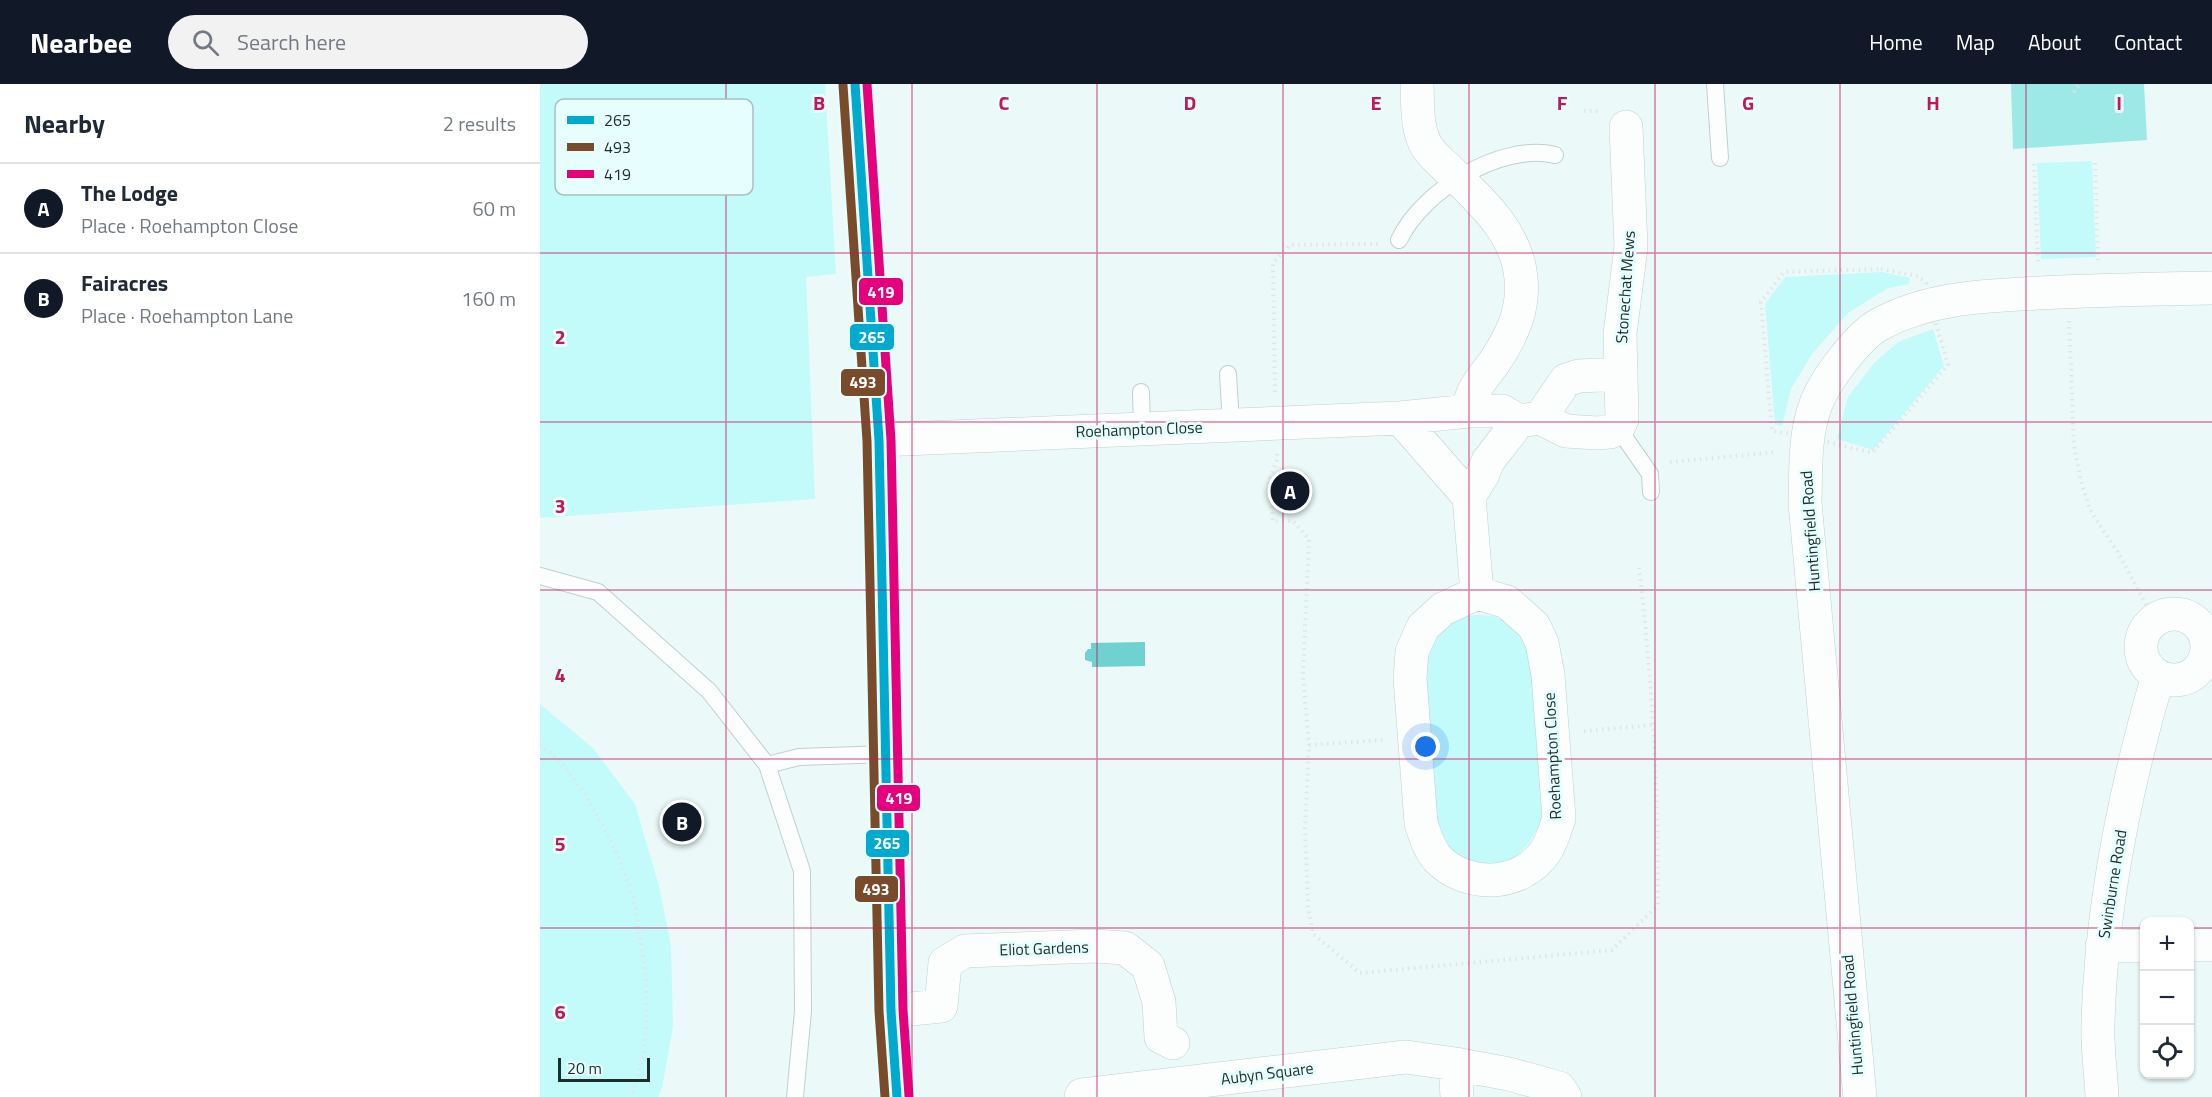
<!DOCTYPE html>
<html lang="en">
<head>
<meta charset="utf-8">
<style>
  body { margin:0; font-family:"Titillium Web",sans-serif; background:#f2f2f3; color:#1f2937 }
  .controls { position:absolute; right:18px; bottom:18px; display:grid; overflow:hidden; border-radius:12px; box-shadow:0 2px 4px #0004 }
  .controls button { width:54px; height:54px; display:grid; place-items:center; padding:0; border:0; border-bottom:2px solid #e0e1e3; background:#fff; color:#1f2937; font:30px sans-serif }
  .scale { position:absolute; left:18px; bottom:15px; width:92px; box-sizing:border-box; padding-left:6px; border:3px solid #1c2d2c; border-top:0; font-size:16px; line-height:21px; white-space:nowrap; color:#1c2d2c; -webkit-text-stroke:4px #e6fffe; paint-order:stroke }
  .you { position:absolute; left:886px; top:663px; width:21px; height:21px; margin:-15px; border:4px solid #fff; border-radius:50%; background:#1a73e8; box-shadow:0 0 0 9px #1a73e833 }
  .badge { display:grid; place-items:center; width:39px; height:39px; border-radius:50%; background:#111827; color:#fff; font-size:20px; font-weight:700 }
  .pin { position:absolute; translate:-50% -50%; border:3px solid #fff; box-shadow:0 2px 6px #0006 }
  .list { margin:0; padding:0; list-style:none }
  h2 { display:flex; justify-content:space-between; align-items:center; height:78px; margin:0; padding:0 24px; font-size:26px }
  h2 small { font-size:20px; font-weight:400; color:#747a83 }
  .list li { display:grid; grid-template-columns:39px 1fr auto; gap:18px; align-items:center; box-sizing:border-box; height:90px; padding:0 24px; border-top:2px solid #e0e1e3 }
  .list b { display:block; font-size:22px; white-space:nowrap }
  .list p { margin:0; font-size:20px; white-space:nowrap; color:#747a83 }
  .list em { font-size:20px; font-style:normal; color:#747a83 }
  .icon { flex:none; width:33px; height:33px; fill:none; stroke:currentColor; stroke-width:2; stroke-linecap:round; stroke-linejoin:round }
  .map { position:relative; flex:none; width:1672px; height:1013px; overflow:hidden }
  header { display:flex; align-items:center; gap:36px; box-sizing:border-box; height:84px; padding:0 30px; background:#111827; color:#fff }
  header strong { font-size:28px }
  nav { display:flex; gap:33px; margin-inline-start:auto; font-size:21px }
  .search { width:420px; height:54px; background:#f2f2f3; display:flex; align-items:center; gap:15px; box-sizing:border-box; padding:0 21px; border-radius:33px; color:#747a83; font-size:22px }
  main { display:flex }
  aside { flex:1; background:#fff }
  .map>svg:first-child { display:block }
</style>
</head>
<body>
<header>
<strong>Nearbee</strong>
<div class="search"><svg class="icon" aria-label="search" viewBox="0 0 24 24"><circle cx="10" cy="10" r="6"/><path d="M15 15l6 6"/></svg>Search here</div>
<nav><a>Home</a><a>Map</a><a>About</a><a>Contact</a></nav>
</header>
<main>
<aside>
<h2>Nearby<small>2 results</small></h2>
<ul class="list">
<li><span class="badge">A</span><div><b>The Lodge</b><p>Place · Roehampton Close</p></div><em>60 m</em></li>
<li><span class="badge">B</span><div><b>Fairacres</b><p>Place · Roehampton Lane</p></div><em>160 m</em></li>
</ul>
</aside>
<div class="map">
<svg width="1672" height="1013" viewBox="0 0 1672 1013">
  <rect width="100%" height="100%" fill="#ecf9f9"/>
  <path fill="#c3fbfa" d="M0,0h285l11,190 -30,3 9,222 -275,19z
    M1552,77l4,96 -55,2 -4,-96z
    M1342,188l28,6 -1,6 -21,4 -40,25 -36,41 -21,35 -9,37 -7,-2 -10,-120 20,-27z
    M1393,245l11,37 -71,84 -36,-11 11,-42 26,-34 24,-21z
    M937,531c31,0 44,13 53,41l14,161 -15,26 -15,16 -20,7 -25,-4 -23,-16 -9,-23 -14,-157 15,-34 21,-15z
    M0,620l53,44 42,56 24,82 12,59 2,82 -11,61 -4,9h-118z"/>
  <path fill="#9de9e8" d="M1471,0h133l3,56 -134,9z"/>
  <path fill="#6fd1d0" d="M605,558v24l-53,1v-5l-7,-2v-7l3,-4h3v-6z"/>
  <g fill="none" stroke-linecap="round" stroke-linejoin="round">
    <defs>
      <path id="lane" d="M1175,0l5,74
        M859,156c23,-49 102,-98 156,-85
        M688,290l3,51
        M601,308l1,37
        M1078,344l32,46 1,18
        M0,492l58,16 111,99 58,74 35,106 1,140 -8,86
        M227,681l32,-8 88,-3"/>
      <path id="street" d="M877,0c1,21 -1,44 10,63 5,8 15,16 22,23 31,30 68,62 72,108 3,29 -7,53 -22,77 -11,19 -30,33 -30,56
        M860,334l69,79
        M1000,334l26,-38 13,-4 42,-2
        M979,337l21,-3 26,13 30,2 14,-1 8,-4 4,-9 -2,-85 11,-87 -5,-120
        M339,356l521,-22 69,-7h33l17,10
        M937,509l30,9 27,24 8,17 6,32 11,143c-4,12 -7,24 -14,34 -25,36 -80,37 -109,5 -8,-10 -11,-22 -15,-34l-11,-145 2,-26 11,-25 20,-18z
        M937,509l-8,-96 14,-23 5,-13 31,-40
        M1601 563a33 33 0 1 1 66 0a33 33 0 1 1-66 0Z
        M1650,861h22
        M1562,862h42
        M351,927l50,-5 4,-43 20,-12 130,-5 30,2 23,18 11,36 2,35 12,6
        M541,1013l1,-2 324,-38 49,7
        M917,1013l-2,-33 54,10 50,14 6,9
        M1320,1013l-55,-594c1,-33 -1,-68 11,-99 9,-24 42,-68 64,-80 50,-27 105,-28 159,-31 58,-3 115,-4 173,-5
        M1562,1013c-1,-24 -5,-49 -4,-73 3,-118 27,-235 60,-348"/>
      <path id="highway" d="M315,0l24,356 8,314 4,257 6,86"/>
    </defs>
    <use href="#lane" stroke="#c1cfcf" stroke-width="18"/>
    <use href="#street" stroke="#c1cfcf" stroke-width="34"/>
    <use href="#highway" stroke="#9cb2b2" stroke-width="34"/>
    <path stroke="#e1e5e5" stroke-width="4" stroke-dasharray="1.5 4.5" stroke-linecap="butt" d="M1534,8l5,-8
      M1044,27h15
      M1555,79l3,97
      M1494,80l4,99
      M1341,185l37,7 8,7 4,21 18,61 -76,88 -63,-16 -37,-6 -11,-129 23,-30z
      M1529,237l5,125 7,35 9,29 27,41 37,68
      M735,308l-2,-129 17,-18 88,-1
      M737,370v6l-8,20 4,41h20l16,18 -6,136 6,70 -4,83 3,78 5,28 47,39 252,-23 46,-45c1,-112 -6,-225 -19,-337
      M1130,378l107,-10
      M1044,647l68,-6
      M0,661c24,16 43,45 57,70 13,24 26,49 34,75 4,12 5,24 7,36 11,57 14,116 -7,171
      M769,661l75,-5"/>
    <use href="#lane" stroke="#fcfefe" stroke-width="16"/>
    <use href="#street" stroke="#fcfefe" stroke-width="33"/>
    <use href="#highway" stroke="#cedfdf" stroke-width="33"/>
    <defs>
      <path id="bus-1" d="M315,0l24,356 12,571 6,86"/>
      <path id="bus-2" d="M303,1l24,356 12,570 6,86"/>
      <path id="bus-3" d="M327,0l24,356 12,570 6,86"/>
    </defs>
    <use href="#bus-1" stroke="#e6fffe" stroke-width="14"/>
    <use href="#bus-2" stroke="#e6fffe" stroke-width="14"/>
    <use href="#bus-3" stroke="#e6fffe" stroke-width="14"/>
    <use href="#bus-1" stroke="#00a9ce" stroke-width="9"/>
    <use href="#bus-2" stroke="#7a4b2a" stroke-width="9"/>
    <use href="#bus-3" stroke="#e5007d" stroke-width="9"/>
  </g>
  <path fill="none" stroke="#c2185b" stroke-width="1.5" stroke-opacity="0.55" d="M186,0v1013M372,0v1013M557,0v1013M743,0v1013M929,0v1013M1115,0v1013M1300,0v1013M1486,0v1013M0,169h1672M0,338h1672M0,506h1672M0,675h1672M0,844h1604M1650,844h22"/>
  <g text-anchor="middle" stroke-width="6" stroke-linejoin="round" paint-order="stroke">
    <g font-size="16" fill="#1c2d2c" stroke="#e6fffe">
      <text transform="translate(1085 203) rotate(-86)" y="6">Stonechat Mews</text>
      <text transform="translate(599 345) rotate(-2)" y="6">Roehampton Close</text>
      <text transform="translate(1270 447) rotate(-94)" y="6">Huntingfield Road</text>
      <text transform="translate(1012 672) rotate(-93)" y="6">Roehampton Close</text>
      <text transform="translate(1572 800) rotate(-81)" y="6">Swinburne Road</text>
      <text transform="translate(504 864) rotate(-2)" y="6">Eliot Gardens</text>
      <text transform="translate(1312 931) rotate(-95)" y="6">Huntingfield Road</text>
      <text transform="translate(727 989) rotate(-7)" y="6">Aubyn Square</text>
    </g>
  </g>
  <rect x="15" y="15" width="198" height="96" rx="9" fill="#e6fffe" stroke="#a9c0bf" stroke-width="1.5"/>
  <rect x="27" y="32" width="27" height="8" fill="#00a9ce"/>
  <rect x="27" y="59" width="27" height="8" fill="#7a4b2a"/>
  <rect x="27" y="86" width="27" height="8" fill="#e5007d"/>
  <g font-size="16" fill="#1c2d2c">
    <text x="64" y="42">265</text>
    <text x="64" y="69">493</text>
    <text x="64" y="96">419</text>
  </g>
  <g font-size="20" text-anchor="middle" font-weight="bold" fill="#c2185b" stroke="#e6fffe" stroke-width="6" stroke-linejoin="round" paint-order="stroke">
    <text x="279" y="26">B</text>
    <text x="464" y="26">C</text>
    <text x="650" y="26">D</text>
    <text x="836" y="26">E</text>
    <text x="1022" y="26">F</text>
    <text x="1208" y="26">G</text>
    <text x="1393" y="26">H</text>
    <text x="1579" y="26">I</text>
    <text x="20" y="260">2</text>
    <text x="20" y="429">3</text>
    <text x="20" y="598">4</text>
    <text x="20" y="767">5</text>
    <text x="20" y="935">6</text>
  </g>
  <g stroke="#e6fffe" stroke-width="2">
    <rect x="318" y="193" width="46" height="29" rx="6" fill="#e5007d"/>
    <rect x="309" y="239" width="46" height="28" rx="6" fill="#00a9ce"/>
    <rect x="300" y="284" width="46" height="29" rx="6" fill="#7a4b2a"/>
    <rect x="336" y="700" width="45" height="28" rx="6" fill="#e5007d"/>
    <rect x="325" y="745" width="45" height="29" rx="6" fill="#00a9ce"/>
    <rect x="314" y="791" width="45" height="28" rx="6" fill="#7a4b2a"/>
  </g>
  <g font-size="16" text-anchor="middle" font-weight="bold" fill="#fff">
    <text x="341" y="214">419</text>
    <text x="332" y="259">265</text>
    <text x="323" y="304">493</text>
    <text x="359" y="720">419</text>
    <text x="347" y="765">265</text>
    <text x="336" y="811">493</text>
  </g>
</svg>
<div class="controls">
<button>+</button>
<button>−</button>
<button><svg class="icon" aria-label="locate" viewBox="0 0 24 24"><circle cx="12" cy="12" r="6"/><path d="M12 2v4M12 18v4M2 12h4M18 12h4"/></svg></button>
</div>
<div class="scale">20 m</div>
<div class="you"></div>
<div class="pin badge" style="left:750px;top:407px">A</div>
<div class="pin badge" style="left:142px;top:738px">B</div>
</div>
</main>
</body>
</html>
